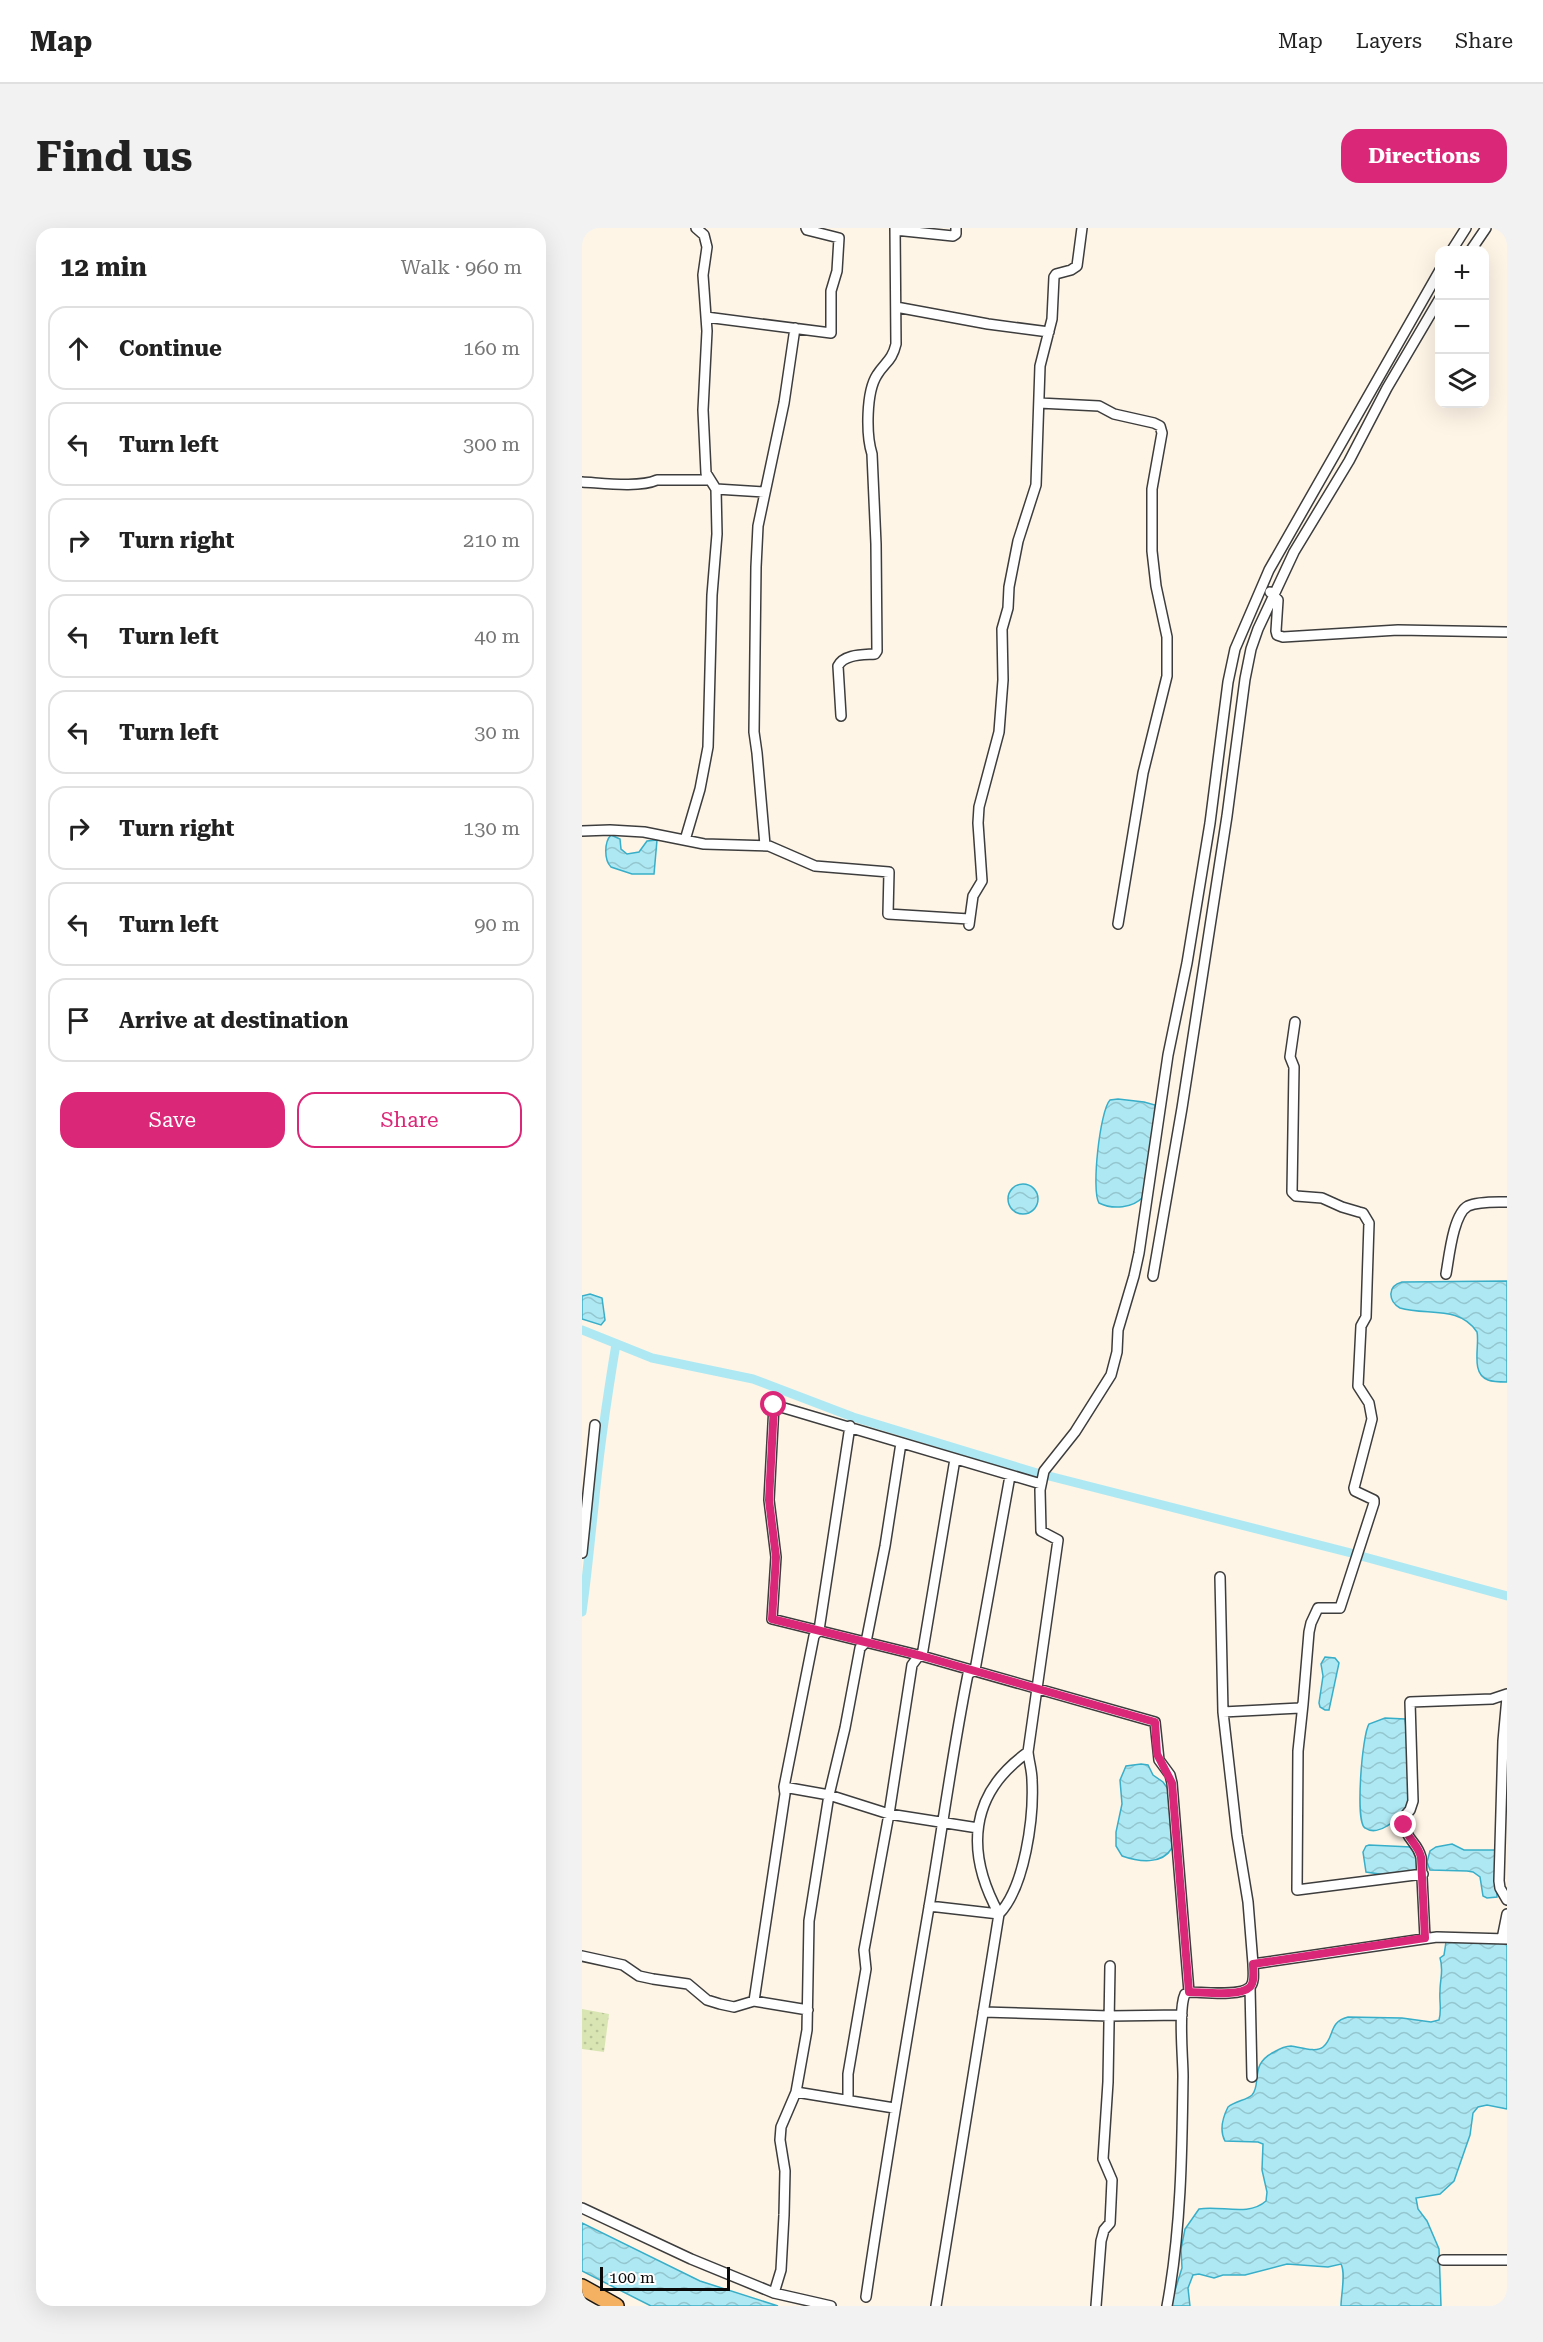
<!DOCTYPE html>
<html lang="en">
<head>
<meta charset="utf-8">
<style>
  body { margin:0; font-family:"Roboto Serif",serif; background:#f2f2f2; color:#222 }
  .controls { position:absolute; right:18px; top:18px; display:grid; overflow:hidden; border-radius:12px; box-shadow:0 6px 24px #0002 }
  .controls button { width:54px; height:54px; display:grid; place-items:center; padding:0; border:0; border-bottom:2px solid #e0e0e0; background:#fff; color:#222; font:30px sans-serif }
  .scale { position:absolute; left:18px; bottom:15px; width:130px; box-sizing:border-box; padding-left:6px; border:3px solid #0a0a0a; border-top:0; font-size:16px; line-height:21px; white-space:nowrap; color:#0a0a0a; -webkit-text-stroke:4px #fff; paint-order:stroke }
  .stop { position:absolute; width:18px; height:18px; margin:-14px; border:4px solid #db2777; border-radius:50%; background:#fff }
  .stop.end { background:#db2777; border-color:#fff; box-shadow:0 2px 6px #0008 }
  .list { margin:0; padding:0; list-style:none }
  h2 { display:flex; justify-content:space-between; align-items:center; height:78px; margin:0; padding:0 24px; font-size:26px }
  h2 small { font-size:20px; font-weight:400; color:#767676 }
  .list li { display:grid; grid-template-columns:39px 1fr auto; gap:18px; align-items:center; box-sizing:border-box; height:84px; margin:0 12px 12px; padding:0 12px; border:2px solid #e0e0e0; border-radius:18px }
  .list b { display:block; font-size:22px; white-space:nowrap }
  .list em { font-size:20px; font-style:normal; color:#767676 }
  .actions { display:flex; gap:12px; padding:18px 24px }
  .actions a { flex:1; padding:14px 0; border:2px solid #db2777; border-radius:18px; text-align:center; font-size:21px; color:#db2777 }
  .actions .main { background:#db2777; color:#fff }
  .icon { flex:none; width:33px; height:33px; fill:none; stroke:currentColor; stroke-width:2; stroke-linecap:round; stroke-linejoin:round }
  .map { position:relative; flex:none; width:925px; height:2078px; overflow:hidden; border-radius:18px }
  header { display:flex; align-items:center; gap:36px; box-sizing:border-box; height:84px; padding:0 30px; background:#fff; border-bottom:2px solid #e0e0e0 }
  header strong { font-size:28px }
  nav { display:flex; gap:33px; margin-inline-start:auto; font-size:21px }
  .intro { display:flex; align-items:center; justify-content:space-between; box-sizing:border-box; height:144px; padding:0 36px }
  h1 { margin:0; font-size:42px }
  .button { padding:15px 27px; border-radius:18px; background:#db2777; color:#fff; font-size:21px; font-weight:700 }
  main { display:flex; gap:36px; padding:0 36px }
  aside { flex:1; background:#fff; border-radius:18px; box-shadow:0 6px 24px #0002 }
  .map>svg:first-child { display:block }
</style>
</head>
<body>
<header>
<strong>Map</strong>
<nav><a>Map</a><a>Layers</a><a>Share</a></nav>
</header>
<div class="intro"><h1>Find us</h1><a class="button">Directions</a></div>
<main>
<aside>
<h2>12 min<small>Walk · 960 m</small></h2>
<ul class="list">
<li><svg class="icon" aria-label="ahead" viewBox="0 0 24 24"><path d="M12 20V5M6 11l6-6 6 6"/></svg><div><b>Continue</b></div><em>160 m</em></li>
<li><svg class="icon" aria-label="left" viewBox="0 0 24 24"><path d="M17 20v-9H6M10 6l-5 5 5 5"/></svg><div><b>Turn left</b></div><em>300 m</em></li>
<li><svg class="icon" aria-label="right" viewBox="0 0 24 24"><path d="M7 20v-9h11M14 6l5 5-5 5"/></svg><div><b>Turn right</b></div><em>210 m</em></li>
<li><svg class="icon" aria-label="left" viewBox="0 0 24 24"><path d="M17 20v-9H6M10 6l-5 5 5 5"/></svg><div><b>Turn left</b></div><em>40 m</em></li>
<li><svg class="icon" aria-label="left" viewBox="0 0 24 24"><path d="M17 20v-9H6M10 6l-5 5 5 5"/></svg><div><b>Turn left</b></div><em>30 m</em></li>
<li><svg class="icon" aria-label="right" viewBox="0 0 24 24"><path d="M7 20v-9h11M14 6l5 5-5 5"/></svg><div><b>Turn right</b></div><em>130 m</em></li>
<li><svg class="icon" aria-label="left" viewBox="0 0 24 24"><path d="M17 20v-9H6M10 6l-5 5 5 5"/></svg><div><b>Turn left</b></div><em>90 m</em></li>
<li><svg class="icon" aria-label="arrive" viewBox="0 0 24 24"><path d="M6 21V4h12l-3 4 3 4H6"/></svg><div><b>Arrive at destination</b></div></li>
</ul>
<div class="actions"><a class="main">Save</a><a>Share</a></div>
</aside>
<div class="map">
<svg width="925" height="2078" viewBox="0 0 925 2078">
  <defs>
    <pattern id="park-dots" width="8" height="8" patternUnits="userSpaceOnUse" patternTransform="scale(1.5)"><rect width="8" height="8" fill="#d9e6b3"/><path d="M2 2h.1M6 6h.1" fill="none" stroke="#b9c499" stroke-width="1.8" stroke-linecap="round"/></pattern>
    <pattern id="water-waves" width="16" height="10" patternUnits="userSpaceOnUse" patternTransform="scale(1.5)"><rect width="16" height="10" fill="#aee9f3"/><path d="M0 5q4-4 8 0t8 0" fill="none" stroke="#94c6cf"/></pattern>
  </defs>
  <rect width="100%" height="100%" fill="#fef5e7"/>
  <path fill="url(#park-dots)" d="M0,1781l27,5 -5,38 -22,-3z"/>
  <path fill="url(#water-waves)" stroke="#38aec8" stroke-width="1.5" d="M29,607l9,4 1,10 6,5 12,-2 8,-11 10,-1 -3,34h-22l-21,-7c-7,-7 -7,-25 0,-32z
    M536,871l26,3 11,3 -2,29 -10,63c-10,11 -30,13 -44,6 -8,-12 1,-93 11,-103z
    M426 971a15 15 0 1 1 30 0a15 15 0 1 1-30 0Z
    M925,1053v101c-6,0 -14,0 -19,-2 -18,-6 -8,-35 -11,-48 -18,-27 -50,-16 -77,-24 -12,-7 -13,-22 2,-26z
    M8,1066l12,4 3,22 -4,5 -19,-6v-23z
    M743,1429l10,1 4,5 -10,47h-4l-5,-3 -1,-4 4,-27 -2,-12z
    M803,1490l20,1c2,16 9,77 2,88 -5,7 -13,15 -20,19 -6,4 -15,7 -22,2 -10,-6 -3,-93 4,-104z
    M559,1536l7,1 5,10 10,7 5,7 4,59c-10,17 -33,14 -50,8l-6,-10v-14l6,-28 -2,-24 6,-14z
    M870,1616l12,6h30l2,2 1,45 -10,1 -4,-2 -3,-19 -7,-5 -6,-1 -37,-1 -3,-8 3,-11 6,-4z
    M787,1617l42,2 7,12 -1,12 -31,4 -20,-3 -3,-20 3,-6z
    M864,1714l61,1v166l-20,-4 -9,2 -5,6 -3,22 -16,46 -14,13 -24,4 2,11 9,12 12,28 2,57h-100c0,-11 5,-33 0,-42l-13,3 -41,-3 -42,11h-22l-9,3 -15,-4 -6,1 -5,13 2,18h-20l12,-38 -1,-19 4,-20 14,-20c22,-4 49,8 67,-8l1,-9 -5,-22 1,-26 -5,-2 -33,-1c-6,-11 -2,-24 3,-34 7,-6 19,-7 24,-12 10,-11 -3,-31 22,-43 5,-3 12,-6 17,-6 9,1 25,7 32,1 12,-10 5,-25 25,-30l54,1 29,4 8,-2c3,-10 0,-19 1,-29 0,-12 4,-21 0,-33l4,-3z
    M0,1995l118,58 78,25h-127l-69,-35z"/>
  <g fill="none" stroke-linecap="round" stroke-linejoin="round">
    <path stroke="#aee9f3" stroke-width="9" d="M0,1102l70,28 101,21 100,38 184,56
      M467,1248l302,77
      M779,1328l146,40
      M0,1384c5,-35 8,-70 12,-105 5,-55 13,-109 22,-163"/>
    <defs>
      <path id="street" d="M313,2l58,6 3,-2v-6
        M870,22l14,-22
        M889,22l15,-22
        M314,79l92,17 61,8
        M124,89l125,16v-42l6,-20 2,-33 -32,-8 -1,-2
        M457,175l60,3 15,8 40,9 6,3 2,7 -10,56v62l4,35 11,51v39l-24,97 -25,151
        M0,254c20,1 57,6 75,-2h52
        M134,261l49,3
        M688,364l8,8 -2,31 1,4 6,2 115,-7 109,2
        M259,488l-3,-50c6,-12 25,-11 37,-12l2,-3 -1,-107 -4,-90c-6,-19 -6,-62 5,-79 8,-13 15,-14 19,-31l-1,-116
        M0,603l28,-1 34,2 60,12 65,2 46,20 74,6 -1,42 81,5
        M103,612l15,-51 8,-42 4,-152 5,-61 -1,-45 -10,-16 -3,-63 4,-79 -4,-56 4,-28 -3,-12 -8,-7
        M183,617l-8,-92 -3,-21 2,-165 2,-41 26,-123 11,-75
        M387,697l4,-29 9,-15 -4,-58 1,-16 20,-75 4,-52 -1,-51 6,-21 1,-21 9,-46 18,-56 4,-119 12,-47 2,-42 2,-3 15,-4 6,-4 5,-38
        M864,1046c3,-16 7,-60 22,-68 11,-5 28,-4 39,-4
        M571,1048l29,-168 45,-292 18,-137 6,-30 7,-20 36,-77 55,-91 38,-73 53,-90
        M459,1256l-267,-79 -5,95 7,57 -4,62 150,37 233,66 4,38 11,15 2,8 17,209
        M0,1325l13,-128
        M638,1349l3,135
        M925,1469l-4,44 -4,140 1,7 7,12
        M721,1476l-5,47 -1,139 126,-16
        M202,1559l45,8 60,19 89,14
        M347,1678l70,8
        M417,1686c-34,-62 -30,-120 29,-162
        M843,1710l-4,-81c-5,-18 -16,-15 -17,-40l6,-7 3,-9 -3,-99 82,-3 15,-5
        M920,1711l5,-25
        M0,1728l41,9 16,11 14,3 35,5 19,16 13,4 14,3 20,-6 54,9
        M671,1736l-5,-62 -11,-67 -14,-123 77,-4 3,-4 6,-72 2,-9 7,-15h22l34,-105v-3l-19,-9 -1,-3 18,-69 -3,-16 -11,-17 3,-60 5,-9 3,-94 -6,-10 -4,-1 -17,-5 -20,-9 -26,-2 -4,-4 2,-125 -4,-10 5,-35
        M668,1759l2,90
        M172,1773l31,-207 -1,-7 30,-151 5,-6 31,-204
        M401,1784l126,4 73,-1
        M214,1864l98,16
        M266,1872v-26l18,-105 -2,-19 25,-136 23,-149 6,-8 4,-1 33,-197
        M0,1980l109,51 83,34 57,13
        M861,2032h64
        M192,2065l7,-23 3,-55 1,-44 -5,-31 1,-13 15,-35 11,-62 2,-109 20,-126 16,-67 15,-80 6,-6 19,-96 16,-103
        M284,2069c19,-130 41,-260 63,-390 13,-76 23,-152 38,-228l1,-5 7,-4 35,-194
        M354,2078l63,-392c26,-27 35,-97 33,-134 0,-9 -3,-18 -4,-28l30,-212 -17,-9 -1,-41 4,-19 31,-39 36,-57 6,-23 1,-22 16,-54 5,-23 29,-198 19,-92 23,-140 18,-141 7,-33 34,-79 171,-300
        M514,2078l5,-65 3,-11 6,-7 1,-21 1,-22 -9,-21 5,-77 2,-116
        M585,2078c14,-75 15,-153 16,-230 0,-18 -5,-67 2,-82l4,-2c14,0 51,5 61,-5 5,-5 3,-16 3,-23l184,-27 70,2"/>
      <path id="primary" d="M0,2059l34,19"/>
    </defs>
    <use href="#street" stroke="#3d3d3d" stroke-width="12"/>
    <use href="#primary" stroke="#1b1b1b" stroke-width="18"/>
    <use href="#street" stroke="#fff" stroke-width="9"/>
    <use href="#primary" stroke="#f4b161" stroke-width="15"/>
  </g>
  <g fill="none" stroke-linecap="round" stroke-linejoin="round">
    <path stroke="#db2777" stroke-width="8" d="M192,1177l-5,95 7,57 -4,62 150,37 233,66 2,32 15,29 17,209c14,0 51,5 61,-5 5,-5 3,-16 3,-23l172,-26 -4,-81c-3,-13 -14,-18 -17,-32"/>
  </g>
</svg>
<div class="controls">
<button>+</button>
<button>−</button>
<button><svg class="icon" aria-label="layers" viewBox="0 0 24 24"><path d="M12 4l9 5-9 5-9-5zM3 14l9 5 9-5"/></svg></button>
</div>
<div class="scale">100 m</div>
<div class="stop" style="left:192px;top:1177px"></div>
<div class="stop end" style="left:822px;top:1597px"></div>
</div>
</main>
</body>
</html>
